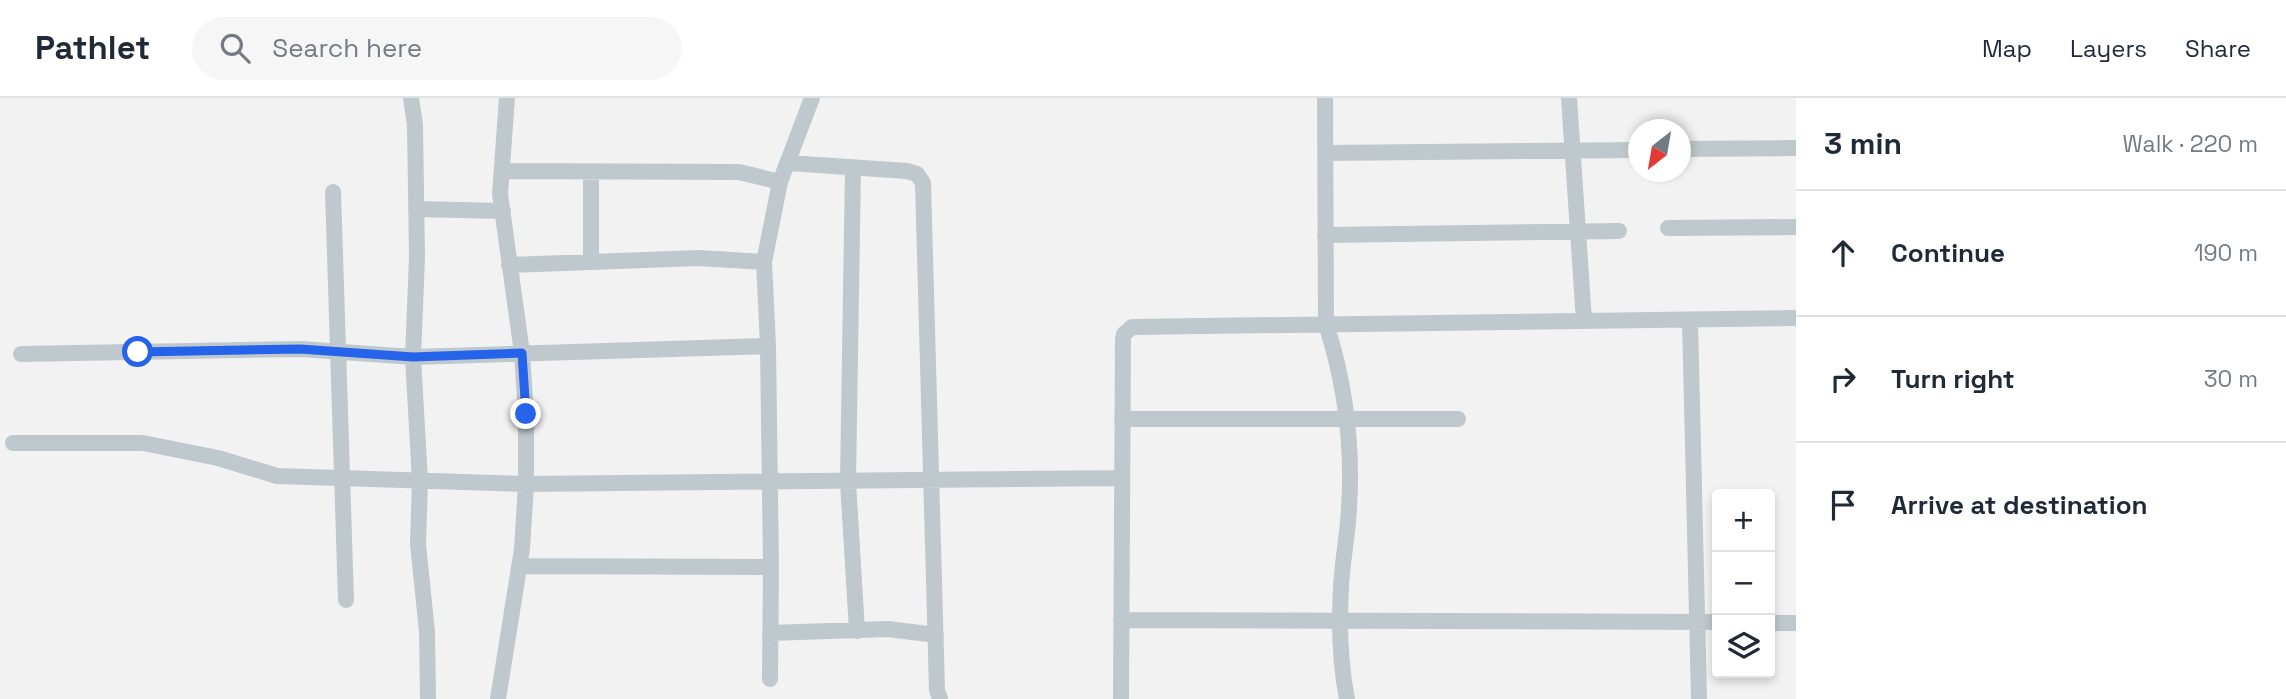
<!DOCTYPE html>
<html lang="en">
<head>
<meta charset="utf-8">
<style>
  body { margin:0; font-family:"Space Grotesk",sans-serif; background:#f6f6f7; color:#1f2937 }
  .controls { position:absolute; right:21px; bottom:21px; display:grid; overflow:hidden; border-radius:7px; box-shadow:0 4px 10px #0003 }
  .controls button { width:63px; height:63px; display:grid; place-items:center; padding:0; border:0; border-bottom:2px solid #e0e1e3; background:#fff; color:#1f2937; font:35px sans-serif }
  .compass { position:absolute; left:1628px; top:21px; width:63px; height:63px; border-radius:50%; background:#fff; box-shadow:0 4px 10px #0003; rotate:211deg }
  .stop { position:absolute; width:21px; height:21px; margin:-16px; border:5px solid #2563eb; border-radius:50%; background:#fff }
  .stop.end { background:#2563eb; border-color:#fff; box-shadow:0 2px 7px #0008 }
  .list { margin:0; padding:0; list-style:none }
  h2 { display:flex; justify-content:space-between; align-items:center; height:91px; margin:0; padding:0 28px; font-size:30px }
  h2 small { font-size:23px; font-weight:400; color:#747a83 }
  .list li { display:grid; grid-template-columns:46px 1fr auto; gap:21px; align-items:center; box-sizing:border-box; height:126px; padding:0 28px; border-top:2px solid #e0e1e3 }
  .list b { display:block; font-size:26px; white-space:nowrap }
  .list em { font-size:23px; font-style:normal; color:#747a83 }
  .icon { flex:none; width:38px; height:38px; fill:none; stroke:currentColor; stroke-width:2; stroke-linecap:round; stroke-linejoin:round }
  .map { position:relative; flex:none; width:1796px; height:601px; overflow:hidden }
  header { display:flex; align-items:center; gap:42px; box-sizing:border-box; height:98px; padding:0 35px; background:#fff; border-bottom:2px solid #e0e1e3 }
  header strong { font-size:33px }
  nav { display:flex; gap:38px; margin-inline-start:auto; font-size:24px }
  .search { width:490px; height:63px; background:#f6f6f7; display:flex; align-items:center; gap:18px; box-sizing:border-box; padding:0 24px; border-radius:38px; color:#747a83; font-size:26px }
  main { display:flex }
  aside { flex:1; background:#fff }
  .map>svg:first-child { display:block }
</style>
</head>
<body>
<header>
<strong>Pathlet</strong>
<div class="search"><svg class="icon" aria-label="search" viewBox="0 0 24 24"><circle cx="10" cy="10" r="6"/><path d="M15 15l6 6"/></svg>Search here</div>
<nav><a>Map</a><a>Layers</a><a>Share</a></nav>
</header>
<main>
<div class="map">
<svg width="1796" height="601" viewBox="0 0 1796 601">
  <rect width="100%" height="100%" fill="#f3f2f2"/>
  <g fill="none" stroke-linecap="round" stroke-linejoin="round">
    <path stroke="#bfc8cc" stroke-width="16" d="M411,0l4,27 2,132 -4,100 7,124 -2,63 9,88 1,67
      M1325,0l1,226c19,59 27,122 23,184 -1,27 -7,53 -8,80 -2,36 -1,76 6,111
      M1569,0l15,223
      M1680,51l116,-1
      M1325,55l313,-3
      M789,65l118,8 10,3 6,9 14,507 3,9
      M853,69l-5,315 9,149
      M502,73l237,1 41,10
      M333,94l13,408
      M416,111l87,2
      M1668,130l128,-1
      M1325,137l294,-4
      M591,164v-90
      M509,167l190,-7 65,4
      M1690,222l9,379
      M21,256l280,-5 112,8 355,-11
      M1122,321h336
      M13,345h130l75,15 59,18 249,8 596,-6
      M519,468l252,1
      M1121,522l596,2
      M1770,525h26
      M770,535l118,-4 48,6
      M770,581l1,-112 -3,-221 -4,-84 16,-80 32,-84
      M498,601l24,-150 4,-65v-70l-4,-61 -22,-159 7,-96
      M1121,601l2,-360 1,-5 8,-7 664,-9"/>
  </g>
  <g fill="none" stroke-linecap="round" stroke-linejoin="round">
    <path stroke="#2563eb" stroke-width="9" d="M138,254l162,-3 113,8 109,-4 4,61"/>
  </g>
</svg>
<div class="controls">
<button>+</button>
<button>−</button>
<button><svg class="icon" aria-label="layers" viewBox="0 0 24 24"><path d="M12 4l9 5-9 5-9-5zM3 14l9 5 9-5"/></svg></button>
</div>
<svg class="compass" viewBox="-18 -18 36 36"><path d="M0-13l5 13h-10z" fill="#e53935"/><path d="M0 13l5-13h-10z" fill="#747a83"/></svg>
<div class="stop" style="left:138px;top:254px"></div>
<div class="stop end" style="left:526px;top:316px"></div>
</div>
<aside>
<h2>3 min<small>Walk · 220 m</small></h2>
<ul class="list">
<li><svg class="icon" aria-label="ahead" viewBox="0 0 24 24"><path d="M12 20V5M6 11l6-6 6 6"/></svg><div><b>Continue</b></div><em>190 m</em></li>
<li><svg class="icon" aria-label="right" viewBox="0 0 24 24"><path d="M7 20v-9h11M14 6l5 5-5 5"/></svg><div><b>Turn right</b></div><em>30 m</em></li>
<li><svg class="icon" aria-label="arrive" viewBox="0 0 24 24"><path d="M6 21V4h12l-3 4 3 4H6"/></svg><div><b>Arrive at destination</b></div></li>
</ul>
</aside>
</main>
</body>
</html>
